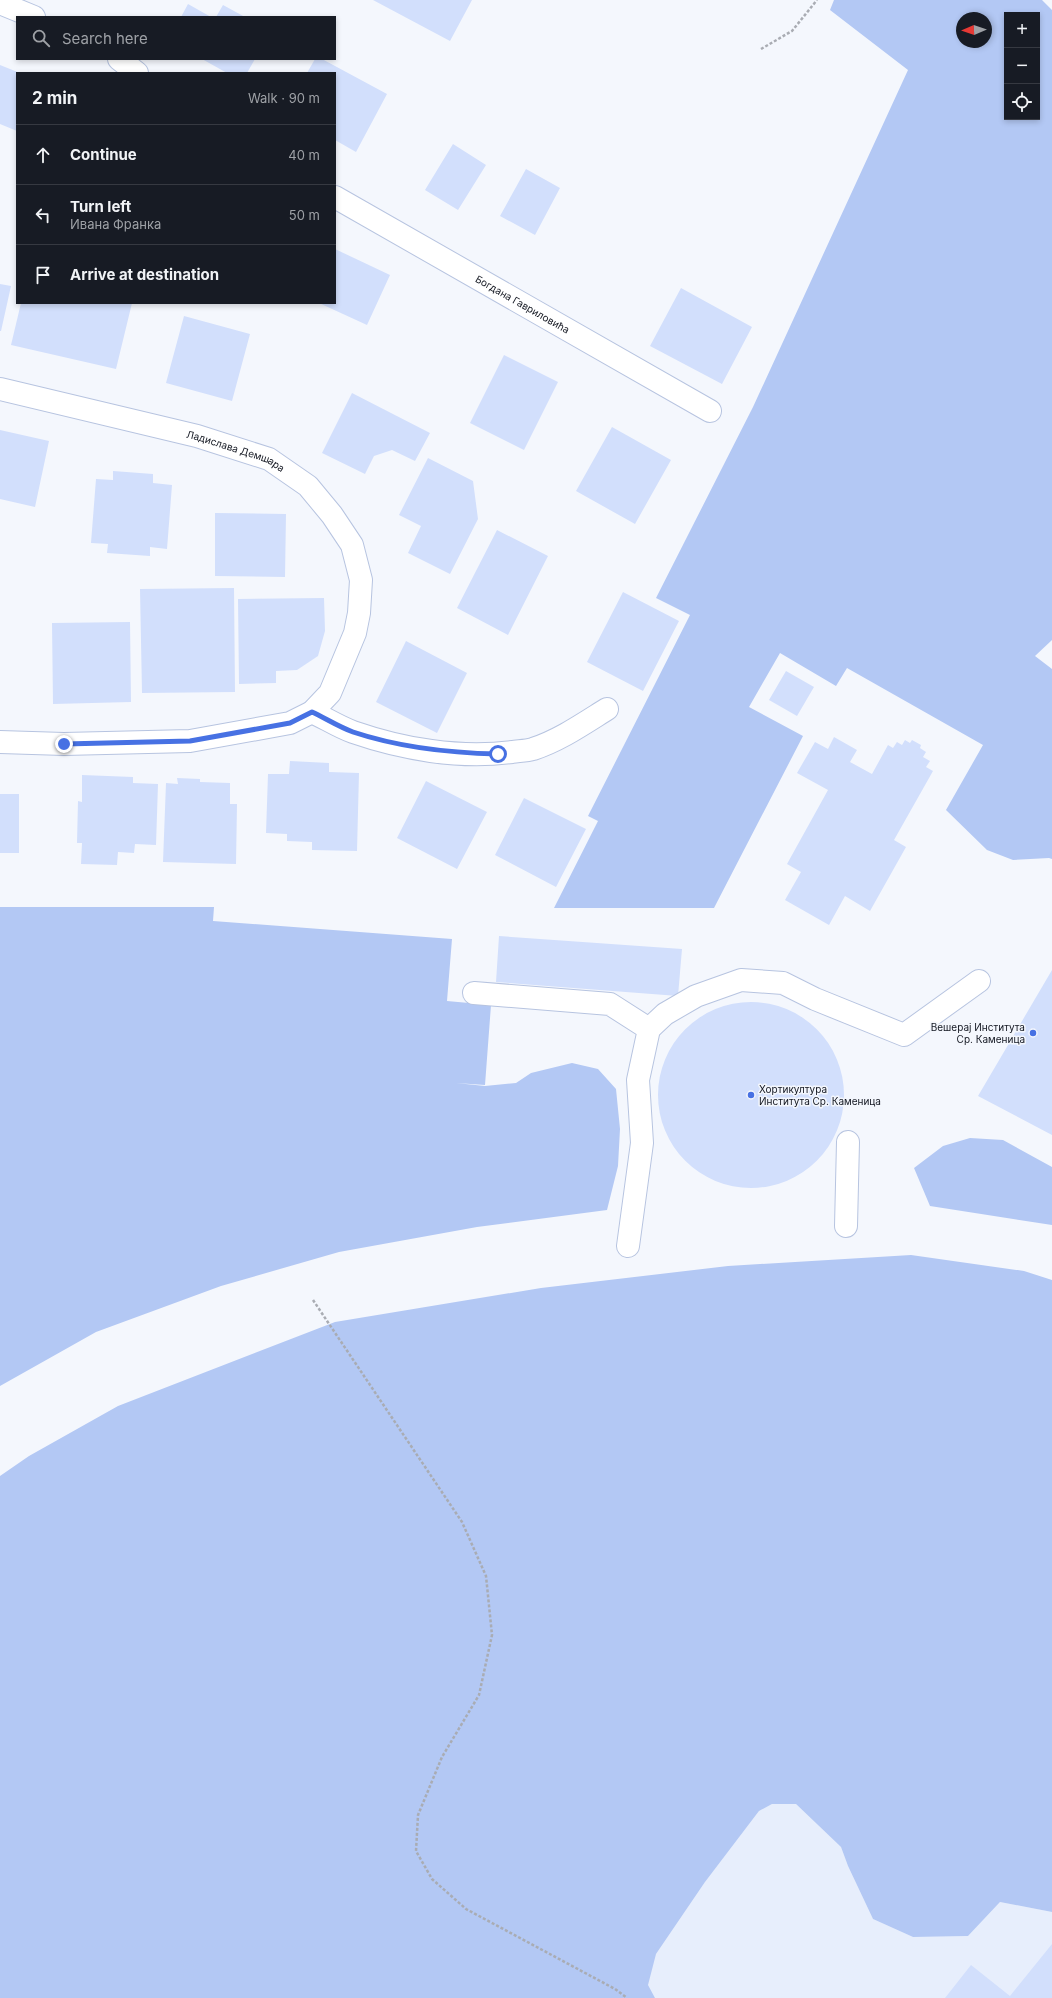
<!DOCTYPE html>
<html lang="en">
<head>
<meta charset="utf-8">
<style>
  body { margin:0; font-family:Inter,sans-serif; background:#20242c; color:#f1f3f6 }
  .controls { position:absolute; right:12px; top:12px; display:grid; overflow:hidden; border-radius:0px; box-shadow:0 2px 6px #0003 }
  .controls button { width:36px; height:36px; display:grid; place-items:center; padding:0; border:0; border-bottom:1px solid #363941; background:#171b24; color:#f1f3f6; font:20px sans-serif }
  .compass { position:absolute; left:956px; top:12px; width:36px; height:36px; border-radius:50%; background:#171b24; box-shadow:0 2px 6px #0003; rotate:268deg }
  .stop { position:absolute; width:12px; height:12px; margin:-9px; border:3px solid #4771e3; border-radius:50%; background:#fff }
  .stop.end { background:#4771e3; border-color:#fff; box-shadow:0 1px 4px #0008 }
  .list { margin:0; padding:0; list-style:none }
  h2 { display:flex; justify-content:space-between; align-items:center; height:52px; margin:0; padding:0 16px; font-size:17px }
  h2 small { font-size:13px; font-weight:400; color:#9ea1a6 }
  .list li { display:grid; grid-template-columns:26px 1fr auto; gap:12px; align-items:center; box-sizing:border-box; height:60px; padding:0 16px; border-top:1px solid #363941 }
  .list b { display:block; font-size:15px; white-space:nowrap }
  .list p { margin:0; font-size:13px; white-space:nowrap; color:#9ea1a6 }
  .list em { font-size:13px; font-style:normal; color:#9ea1a6 }
  .icon { flex:none; width:22px; height:22px; fill:none; stroke:currentColor; stroke-width:2; stroke-linecap:round; stroke-linejoin:round }
  .map { position:relative; flex:none; width:1052px; height:1998px; overflow:hidden }
  .search { position:absolute; background:#171b24; box-shadow:0 2px 6px #0003; left:16px; top:16px; width:320px; height:44px; display:flex; align-items:center; gap:10px; box-sizing:border-box; padding:0 14px; border-radius:0px; color:#9ea1a6; font-size:15px }
  .panel { position:absolute; background:#171b24; box-shadow:0 2px 6px #0003; left:16px; top:72px; width:320px; height:232px; border-radius:0px }
  .map>svg:first-child { display:block }
</style>
</head>
<body>
<div class="map">
<svg width="1052" height="1998" viewBox="0 0 1052 1998">
  <rect width="100%" height="100%" fill="#f4f7fd"/>
  <path fill="#e7eefc" d="M772,1804h24l45,43 7,19 25,53 40,18 55,-1 32,-34 52,10v86h-433l37,-44 49,-72 54,-71z"/>
  <path fill="#b3c8f4" fill-rule="evenodd" d="M834,0h208l10,10v630l-17,16 17,13v190l-3,-1 -36,2 -26,-10 -41,-40 37,-65 -136,-77 -11,18 -56,-33 -31,54 54,29 -89,172h-160l44,-87 -10,-5 102,-201 -34,-17 97,-191 155,-337 -78,-60zM1007,15h30v102h-30zM962,18h24v24h-24z
    M0,907h214l-1,14 239,18 -5,62 44,4 -6,80 -29,-2 29,3 31,-3 15,-10 41,-10 26,6 18,20 4,40 -2,37 -11,44 -130,17 -138,25 -118,34 -125,46 -96,54z
    M970,1138l33,2 49,27v58l-122,-19 -16,-38 29,-22z
    M911,1255l113,16 28,9v632l-52,-10 -32,34 -55,1 -40,-18 -25,-53 -7,-19 -45,-43h-24l-13,7 -54,71 -49,72 -8,31 7,13h-655v-522l29,-20 89,-50 217,-84 206,-34 187,-22z"/>
  <path fill="#d2dffc" d="M373,0h99l-22,41z
    M188,4l23,13h-30z
    M223,5l22,12h-29z
    M202,59h53l-8,14h-20z
    M315,59h7l65,35 -31,58 -21,-12v-67h-28z
    M0,65l20,8h-3v58l-17,-7z
    M453,144l33,21 -28,45 -33,-20z
    M526,169l34,19 -25,47 -35,-19z
    M335,249l55,26 -23,50 -48,-22h16z
    M0,284l11,2 -10,45h-1z
    M681,288l71,39 -30,57 -72,-38z
    M21,303h111l-16,66 -105,-24z
    M184,316l66,18 -18,67 -66,-18z
    M504,355l54,27 -34,68 -54,-27z
    M352,393l78,40 -15,28 -23,-11 -18,6 -9,18 -43,-21z
    M612,427l59,33 -36,64 -59,-33z
    M0,430l49,11 -14,66 -35,-8z
    M428,458l45,23 5,38 -28,55 -42,-21 13,-27 -22,-11z
    M113,471l40,3v9l19,2 -5,64 -17,-2v9l-43,-3 1,-9 -17,-1 5,-64 17,1z
    M215,513l71,1 -1,63 -70,-1z
    M497,530l51,26 -40,79 -51,-27z
    M234,588l1,104 -93,1 -2,-104z
    M623,592l56,29 -36,70 -56,-29z
    M324,598l1,33 -7,25 -21,14 -21,1v12l-37,1 -1,-85z
    M130,622l1,80 -78,2 -1,-81z
    M406,641l61,32 -30,60 -61,-31z
    M786,671l28,16 -17,29 -28,-16z
    M834,737l23,13 -7,12 22,12 16,-29 5,3 4,-6 5,3 3,-5 5,3 2,-3 9,5 -1,3 6,4 -3,5 7,4 -4,6 7,4 -39,69 12,7 -36,64 -25,-15 -16,29 -44,-25 16,-28 -14,-8 41,-74 -31,-17 18,-31 13,7z
    M290,761l39,2v9l30,1 -2,78 -45,-1v-8l-25,-1v-7l-21,-1 2,-59h21z
    M82,775l51,2v6l25,1 -2,61 -21,-1 -1,9 -16,-1 -1,13 -36,-1 1,-21h-5l1,-42 4,1z
    M177,778l23,1v3l30,1v21h7l-1,60 -73,-2 3,-79 12,1z
    M426,781l61,31 -30,57 -60,-31z
    M0,794h19v59h-19z
    M524,798l62,31 -30,58 -61,-32z
    M499,936l183,13 -4,47 -182,-14z
    M1052,970v165l-74,-39z
    M658 1095a93 93 0 1 1 186 0a93 93 0 1 1-186 0Z
    M1052,1944v54h-107l26,-33 39,31z"/>
  <g fill="none" stroke-linecap="round" stroke-linejoin="round">
    <defs>
      <g id="minor">
        <path d="M0,3l34,14"/>
        <path d="M119,59l18,14"/>
        <path id="s1" d="M335,197l375,214"/>
        <path id="s2" d="M0,389l197,47 72,23 39,27 24,29 20,30 9,35 -2,33 -4,20 -25,60 -18,19 -22,11 -100,18 -126,3 -64,-2"/>
        <path d="M312,712c13,6 27,15 41,20 49,17 106,27 159,20 6,-1 14,-1 21,-3 27,-9 50,-25 74,-40"/>
        <path d="M474,993l136,11 39,25 -11,51 4,63 -14,103"/>
        <path d="M649,1029l16,-15 31,-18 45,-16 42,3 32,16 89,36 75,-54"/>
        <path d="M846,1226l2,-84"/>
      </g>
    </defs>
    <use href="#minor" stroke="#b7c4e0" stroke-width="24"/>
    <path stroke="#a9acb3" stroke-width="2.5" stroke-dasharray="3 2" stroke-linecap="butt" d="M761,49l31,-18 25,-31
      M313,1300l149,222 24,54 6,59 -13,60 -37,62 -24,58 -2,36 16,28 34,30 149,80 12,9"/>
    <use href="#minor" stroke="#fff" stroke-width="22"/>
  </g>
  <g fill="none" stroke-linecap="round" stroke-linejoin="round">
    <path stroke="#4771e3" stroke-width="5" d="M64,744l126,-3 100,-18 22,-11c13,6 27,15 41,20 48,16 96,21 145,22"/>
  </g>
  <g fill="#4771e3" stroke="#f4f7fd" stroke-width="1.5">
    <circle cx="1033" cy="1033" r="4"/>
    <circle cx="751" cy="1095" r="4"/>
  </g>
  <g text-anchor="middle" stroke-width="3" stroke-linejoin="round" paint-order="stroke">
    <g font-size="10" fill="#121620" stroke="#f4f7fd">
      <text dy="4" stroke="none"><textPath href="#s1" startOffset="216">Богдана Гавриловића</textPath></text>
      <text dy="4" stroke="none"><textPath href="#s2" startOffset="244">Ладислава Демшара</textPath></text>
    </g>
    <g font-size="10" fill="#121620" stroke="#f4f7fd" text-anchor="end">
      <text x="1025" y="1031">Вешерај Института<tspan x="1025" dy="12">Ср. Каменица</tspan></text>
      <text x="759" y="1093" text-anchor="start">Хортикултура<tspan x="759" dy="12">Института Ср. Каменица</tspan></text>
    </g>
  </g>
</svg>
<div class="controls">
<button>+</button>
<button>−</button>
<button><svg class="icon" aria-label="locate" viewBox="0 0 24 24"><circle cx="12" cy="12" r="6"/><path d="M12 2v4M12 18v4M2 12h4M18 12h4"/></svg></button>
</div>
<svg class="compass" viewBox="-18 -18 36 36"><path d="M0-13l5 13h-10z" fill="#e53935"/><path d="M0 13l5-13h-10z" fill="#9ea1a6"/></svg>
<div class="stop" style="left:498px;top:754px"></div>
<div class="stop end" style="left:64px;top:744px"></div>
<div class="search"><svg class="icon" aria-label="search" viewBox="0 0 24 24"><circle cx="10" cy="10" r="6"/><path d="M15 15l6 6"/></svg>Search here</div>
<section class="panel">
<h2>2 min<small>Walk · 90 m</small></h2>
<ul class="list">
<li><svg class="icon" aria-label="ahead" viewBox="0 0 24 24"><path d="M12 20V5M6 11l6-6 6 6"/></svg><div><b>Continue</b></div><em>40 m</em></li>
<li><svg class="icon" aria-label="left" viewBox="0 0 24 24"><path d="M17 20v-9H6M10 6l-5 5 5 5"/></svg><div><b>Turn left</b><p>Ивана Франка</p></div><em>50 m</em></li>
<li><svg class="icon" aria-label="arrive" viewBox="0 0 24 24"><path d="M6 21V4h12l-3 4 3 4H6"/></svg><div><b>Arrive at destination</b></div></li>
</ul>
</section>
</div>
</body>
</html>
